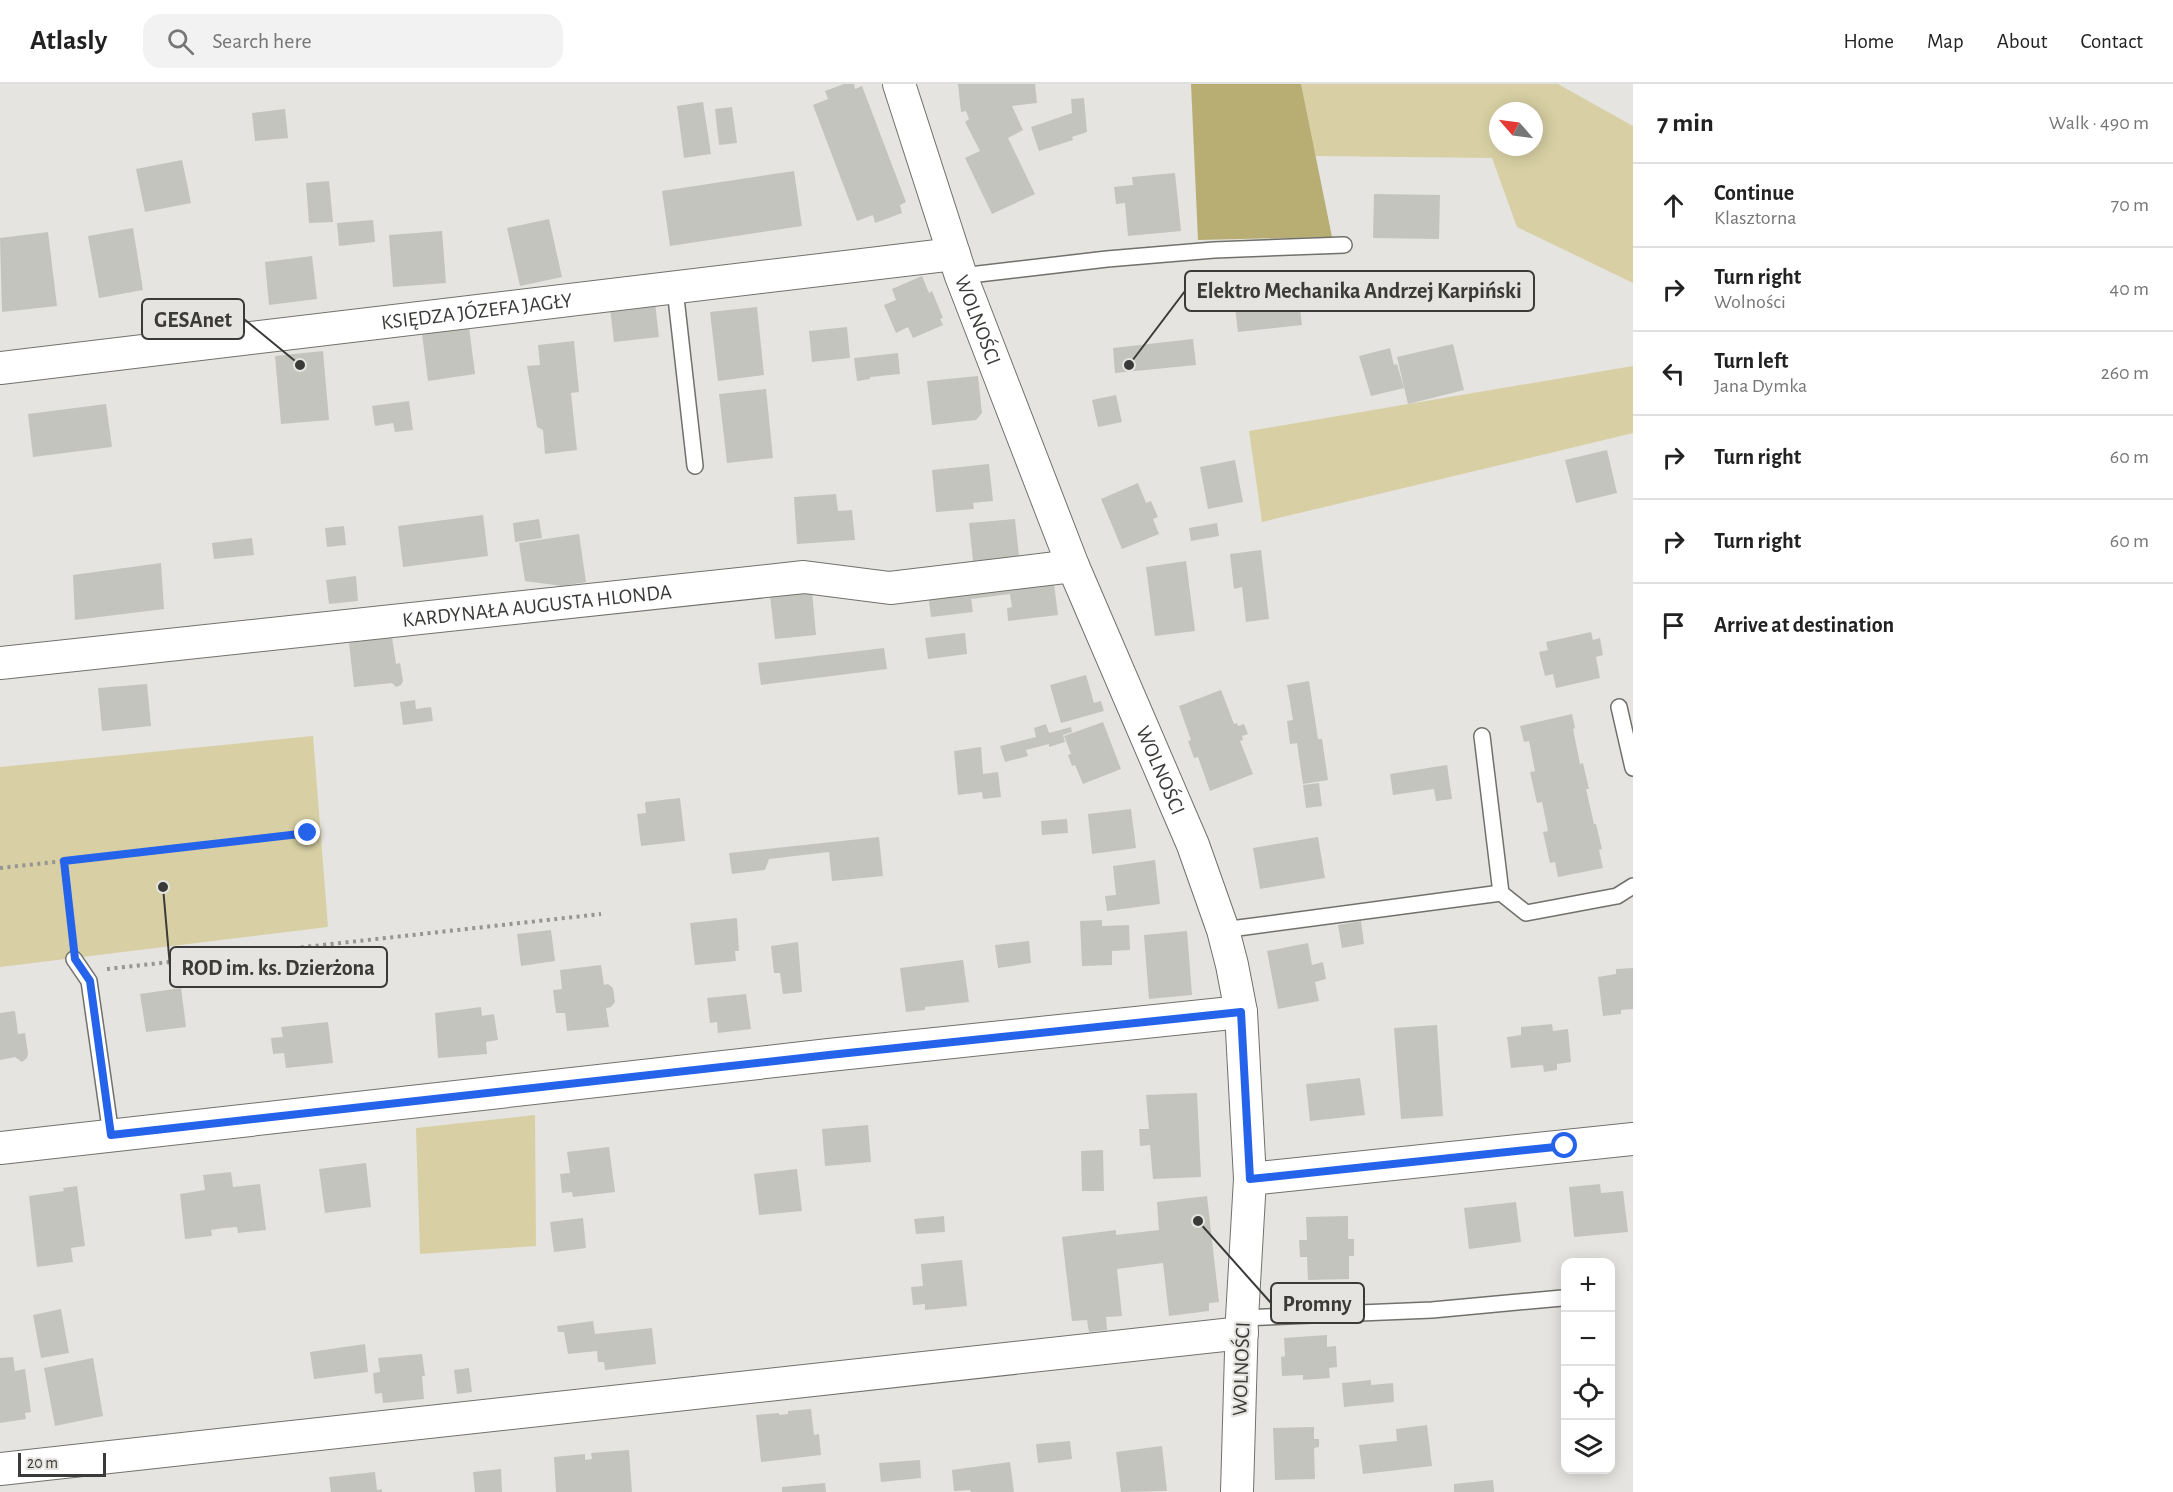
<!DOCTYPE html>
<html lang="en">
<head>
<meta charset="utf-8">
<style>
  body { margin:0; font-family:"Alegreya Sans",sans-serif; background:#f2f2f2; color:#222 }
  .controls { position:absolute; right:18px; bottom:18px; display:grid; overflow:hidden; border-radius:12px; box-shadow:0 3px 15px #0003 }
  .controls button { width:54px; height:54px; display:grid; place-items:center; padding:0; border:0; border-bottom:2px solid #e0e0e0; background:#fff; color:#222; font:30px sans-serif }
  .compass { position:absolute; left:1489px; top:18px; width:54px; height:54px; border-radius:50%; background:#fff; box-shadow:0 3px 15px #0003; rotate:298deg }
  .scale { position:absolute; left:18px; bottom:15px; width:88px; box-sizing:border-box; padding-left:6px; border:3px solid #3a3a38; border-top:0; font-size:16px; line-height:21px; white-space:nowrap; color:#3a3a38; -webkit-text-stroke:4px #e5e4e0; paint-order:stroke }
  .stop { position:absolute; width:18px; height:18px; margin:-14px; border:4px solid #2563eb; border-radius:50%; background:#fff }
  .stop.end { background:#2563eb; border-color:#fff; box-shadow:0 2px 6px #0008 }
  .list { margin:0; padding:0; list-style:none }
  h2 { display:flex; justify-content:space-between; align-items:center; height:78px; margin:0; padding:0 24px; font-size:26px }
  h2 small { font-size:20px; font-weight:400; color:#767676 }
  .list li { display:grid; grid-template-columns:39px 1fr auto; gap:18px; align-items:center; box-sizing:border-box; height:84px; padding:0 24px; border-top:2px solid #e0e0e0 }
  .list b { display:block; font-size:22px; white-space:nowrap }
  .list p { margin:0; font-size:20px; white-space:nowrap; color:#767676 }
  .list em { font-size:20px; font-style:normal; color:#767676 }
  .icon { flex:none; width:33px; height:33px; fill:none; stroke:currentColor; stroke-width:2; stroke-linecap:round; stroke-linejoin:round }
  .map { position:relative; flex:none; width:1633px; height:1408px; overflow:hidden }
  header { display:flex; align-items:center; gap:36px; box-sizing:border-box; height:84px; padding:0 30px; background:#fff; border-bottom:2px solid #e0e0e0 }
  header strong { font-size:28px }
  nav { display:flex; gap:33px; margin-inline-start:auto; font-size:21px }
  .search { width:420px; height:54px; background:#f2f2f2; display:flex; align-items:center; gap:15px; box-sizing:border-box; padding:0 21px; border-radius:18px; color:#767676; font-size:22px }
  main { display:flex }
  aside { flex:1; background:#fff }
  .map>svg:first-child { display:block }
</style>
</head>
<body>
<header>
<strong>Atlasly</strong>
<div class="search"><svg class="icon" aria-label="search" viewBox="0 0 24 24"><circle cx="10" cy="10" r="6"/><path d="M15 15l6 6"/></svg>Search here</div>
<nav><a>Home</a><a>Map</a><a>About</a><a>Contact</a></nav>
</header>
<main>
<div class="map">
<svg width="1633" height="1408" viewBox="0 0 1633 1408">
  <rect width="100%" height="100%" fill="#e5e4e0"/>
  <path fill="#d8d0a4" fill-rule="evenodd" d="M1301,0h257l75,42v157l-116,-56 -25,-69 -178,-2zM1498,27h36v36h-36z
    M1633,282v67l-371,89 -13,-91z
    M313,652l15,191 -328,40v-200z
    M535,1031l1,131 -116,8 -4,-126z"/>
  <path fill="#b8ae74" d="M1191,0h110l31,153 -134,3z"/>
  <path fill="#c4c4bf" d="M844,0h10l1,5 7,-3 44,116 -6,3 2,8 -27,10 -2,-8 -16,6 -44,-116 15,-6 -3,-8z
    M958,0h77l2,19 -25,3 11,24 -15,8 27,56 -43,20 -27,-56 15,-7 -15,-29 4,-3 -3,-8 -5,1z
    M1084,14l3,34 -15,5 1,3 -34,11 -8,-24 41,-14 -1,-14z
    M703,18l8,52 -27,4 -7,-52z
    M732,23l5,36 -18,2 -4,-36z
    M285,25l3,29 -33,3 -3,-28z
    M182,76l9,43 -46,9 -9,-43z
    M794,87l8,55 -132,20 -8,-55z
    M1175,89l6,58 -53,5 -3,-33 -9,1 -2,-17 19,-2 -1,-8z
    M329,97l4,41 -24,1 -3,-40z
    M1374,110l66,1 -1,44 -66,-1z
    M549,135l13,58 -42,9 -13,-58z
    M373,136l2,22 -36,4 -2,-23z
    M133,144l10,62 -44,8 -11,-62z
    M442,147l4,52 -53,4 -4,-52z
    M48,148l9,74 -55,6 -2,-74z
    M312,172l5,43 -48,6 -4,-43z
    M922,192l7,17 3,-2 11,27 -3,1 3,6 -30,13 -5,-11 -12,6 -12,-28 12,-5 -4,-11z
    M1297,199l5,42 -64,7 -5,-42z
    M654,210l5,43 -45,5 -5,-42z
    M757,223l7,68 -46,6 -8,-69z
    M468,235l7,55 -47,7 -7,-55z
    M847,243l3,31 -38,4 -3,-31z
    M1193,255l3,26 -81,8 -2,-25z
    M574,257l5,51 -8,1 6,57 -32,4 -2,-24 -6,-3 -10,-61 13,-1 -2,-20z
    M1453,260l11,46 -56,14 -11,-47z
    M1390,264l4,17 3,-1 7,24 -33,8 -12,-40z
    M323,267l6,69 -48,4 -6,-68z
    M898,269l2,21 -30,3v2l-13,2 -3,-23z
    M978,292l4,37 -6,7 -44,5 -5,-44z
    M766,305l7,69 -46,5 -8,-69z
    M1116,311l6,27 -24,5 -6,-27z
    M409,317l4,29 -18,2 -2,-9 -18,3 -3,-20z
    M106,320l6,43 -79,10 -5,-43z
    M1607,366l10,43 -41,10 -11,-43z
    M1235,376l8,42 -35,7 -8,-42z
    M989,380l4,37 -20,2 1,6 -38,3 -4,-42z
    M1138,399l8,20 5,-2 7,16 -5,2 6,15 -37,15 -21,-50z
    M836,410l2,17 14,-1 3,30 -58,4 -3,-47z
    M483,431l5,41 -85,11 -5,-41z
    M539,435l3,19 -27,4 -2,-19z
    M1015,435l5,46 -46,5 -5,-47z
    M1217,439l2,13 -28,5 -2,-13z
    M344,442l2,19 -19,2 -2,-19z
    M579,450l7,48 -24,4 -37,-5 -6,-38z
    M252,454l2,17 -40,4 -2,-16z
    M1261,466l8,69 -23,3 -4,-35 -8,2 -4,-35z
    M1186,477l9,70 -40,5 -9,-69z
    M161,479l3,46 -89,11 -2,-45z
    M356,492l2,25 -29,3 -3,-24z
    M1053,492l5,39 -50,6 -1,-13 5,-1 -2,-13 -39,5 2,13 -42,5 -3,-25z
    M812,507l4,44 -41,4 -5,-43z
    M1591,548l2,8 7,-2 3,17 -7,2 4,21 -44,10 -3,-14 -8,2 -6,-24 9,-2 -2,-8z
    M965,549l2,21 -39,5 -3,-21z
    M392,553l4,27 4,-1 3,18 -2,4 -5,2 -4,-4 -38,4 -5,-44z
    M884,564l3,21 -126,16 -3,-22z
    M1086,591l8,28 7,-2 3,10 -43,12 -11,-38z
    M1309,597l9,58h4l6,41 -25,4 -6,-41 -7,1 -3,-23 6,-1 -6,-35z
    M147,600l4,42 -49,5 -4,-43z
    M1221,606l13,34 3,-1 1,3 6,-2 4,10 -6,2 1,4 -3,1 13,33 -43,17 -12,-34 -4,1 -6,-17 3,-1 -12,-34z
    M415,616l1,9 15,-2 2,14 -30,4 -3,-23z
    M1572,630l3,14 -2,1 7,35 3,-1 6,26h-3l8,35h2l6,25 -3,1 4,18 -45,9 -3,-15 -5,1 -7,-31 5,-1 -6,-29 -5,1 -7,-31 5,-1 -6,-30 -5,1 -4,-16z
    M1103,638l18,47 -38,15 -8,-19 -3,1 -4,-11 3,-1 -7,-18z
    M1046,640l3,9 22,-6 1,5 -9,3 2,7 -16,5v-3l-23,6 2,6 -23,6 -5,-16 36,-9 -2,-9z
    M981,663l2,27 15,-2 3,25 -18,2 -1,-7 -24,3 -4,-44z
    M1447,681l5,34 -16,2 -2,-12 -41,6 -3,-21z
    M1319,699l3,23 -16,2 -3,-23z
    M680,714l5,43 -44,5 -4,-32 9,-1 -1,-11z
    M1131,725l5,39 -44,6 -4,-40z
    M1067,735l1,14 -26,2 -1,-14z
    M879,753l4,39 -51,5 -3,-29 -60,7 -4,11 -33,4 -3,-21z
    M1318,753l7,41 -65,11 -7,-41z
    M1155,776l5,44 -53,7 -2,-15 11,-1 -3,-29z
    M737,834l2,33h-4l1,10 -41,4 -5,-42z
    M1102,836v6l27,-1 1,25 -18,1v14l-30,1 -2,-45z
    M1361,837l3,23 -22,4 -4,-23z
    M551,846l4,31 -34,5 -4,-32z
    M1187,847l5,64 -43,4 -5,-64z
    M1029,857l2,22 -33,5 -3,-23z
    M798,858l4,50 -19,2 -3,-21h-6l-3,-27z
    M1308,859l4,22 11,-3 3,17 -11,3 4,19 -41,8 -11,-58z
    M963,876l6,42 -44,5v3l-19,2 -6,-44z
    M601,881l3,20 4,-1 5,4 2,14 -4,5 -5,1 3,19 -42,4 -2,-18h-9l-3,-23 9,-1 -2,-19z
    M1633,884v41l-12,1v4l-18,2 -5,-39 18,-3v-5z
    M181,904l5,39 -40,5 -6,-38z
    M746,910l5,35 -33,4 -1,-11 -7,1 -3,-25z
    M481,923l1,9 12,-2 4,26 -12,2 1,12 -49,4 -3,-45z
    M15,927l3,23 7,-1 3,21 -1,4 -5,4 -7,-5 -15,3v-47z
    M328,938l5,41 -47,5 -2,-15 -11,1 -2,-16 12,-1 -2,-10z
    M1552,940l1,7 15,-2 3,33 -14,2v6l-13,2 -1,-7 -32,3 -4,-31 14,-2v-8z
    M1437,941l6,91 -42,3 -7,-91z
    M1360,994l5,37 -55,6 -4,-37z
    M1197,1009l4,84 -48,2 -3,-34 -10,1 -1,-17h10l-3,-34z
    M868,1041l3,37 -46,4 -3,-37z
    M609,1063l6,45 -42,5 -1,-5 -10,1 -2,-19 10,-1 -3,-21z
    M1103,1066l1,41h-22l-1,-40z
    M366,1079l5,44 -46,6 -6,-44z
    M797,1085l5,42 -43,4 -5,-41z
    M231,1088l2,15 27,-3 6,46 -28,3 -1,-6 -13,1 -13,2 1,6 -27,3 -5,-45 25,-4 -2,-15z
    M1600,1100l1,9 22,-2 5,41 -54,5 -5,-50z
    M77,1102l8,60 -14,2 2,14 -36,5 -8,-71 35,-5 -1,-3z
    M1207,1112l12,106 -10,1v8l-40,5 -6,-53 -46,6 5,47 -16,1 1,13 -18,2 -2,-12 -15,1 -10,-84 54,-7v5l43,-5 -2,-28z
    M1516,1118l5,40 -52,7 -5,-41z
    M944,1132l1,16 -29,2 -2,-15z
    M1348,1132v23h6v17h-5v23l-41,1 -1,-23h-7l-1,-17h8l-1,-23z
    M583,1134l3,30 -32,4 -4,-30z
    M962,1176l5,46 -42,4v-6l-12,1 -2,-18 12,-1 -2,-22z
    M61,1225l8,44 -28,5 -8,-43z
    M593,1237l2,13 57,-6 4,36 -51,6 -1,-8h-6l-1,-11 -29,3 -4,-22h-6l-1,-6z
    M1327,1251v12l9,-1 1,21 -8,1 1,10 -27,2v-5l-21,1 -1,-19 4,-1 -1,-18z
    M365,1260l3,28 -54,7 -4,-27z
    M422,1270l3,22h-3l2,23 -41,4 -1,-10 -7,1 -2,-21 7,-1 -2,-14z
    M13,1273l2,14 10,-2 6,43 -6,1 1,6 -26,4v-65z
    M93,1274l10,58 -48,10 -11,-58z
    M469,1284l3,24 -15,2 -3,-24z
    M1371,1296v5l22,-2 1,19 -50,5 -2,-24z
    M811,1325l3,26 5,-1 2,21 -60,7 -5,-47 23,-2v2l9,-1v-3z
    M1427,1341l5,41 -69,8 -4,-29 38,-4 -1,-12z
    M1314,1343v12h5v8l-5,1 1,31 -40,1 -2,-52z
    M1070,1357l2,18 -34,4 -2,-19z
    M1162,1362l5,45 -46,1 -5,-40z
    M629,1366l3,42h-76l-2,-35 31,-3v6l7,-1 -1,-6z
    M920,1376l1,18 -40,4 -2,-19z
    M1010,1378l4,30h-43l-1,-2 -16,1 -2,-21z
    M501,1385l1,23h-27l-2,-20z
    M375,1388l2,18 5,-1v3h-51l-2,-15z
    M1493,1396l1,12h-40v-8z
    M825,1399l1,9h-44v-5z"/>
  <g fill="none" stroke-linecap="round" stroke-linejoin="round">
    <defs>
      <path id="lane" d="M961,192l146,-17 107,-9 130,-5
        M675,205l20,177
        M1619,623l14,61
        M1482,652l19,157
        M1223,846l278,-37 25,20 91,-17 16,-10
        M74,875l15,22 22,154
        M1242,1234l190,-8 130,-12"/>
      <g id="street">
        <path id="s1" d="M899,0l62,192 112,290 120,279 30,85 9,35 9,47 9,167 -8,139 -5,174"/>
        <path id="s2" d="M0,284l954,-114"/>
        <path id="s3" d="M0,579l804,-86 86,11 183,-22"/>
        <path d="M0,1064l829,-93 412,-43"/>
        <path d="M1250,1095l383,-40"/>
        <path d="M0,1385l1242,-136"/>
      </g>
    </defs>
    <use href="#lane" stroke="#71716c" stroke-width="18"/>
    <use href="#street" stroke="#71716c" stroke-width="34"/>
    <path stroke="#969592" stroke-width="4" stroke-dasharray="3 4.5" stroke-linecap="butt" d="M0,784l64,-7
      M72,853l-8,-76 244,-28
      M107,885l494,-55"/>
    <use href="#lane" stroke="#fff" stroke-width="15"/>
    <use href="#street" stroke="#fff" stroke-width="32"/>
  </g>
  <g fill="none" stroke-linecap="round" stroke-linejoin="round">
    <path stroke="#2563eb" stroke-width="8" d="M308,749l-244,28 11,98 15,22 21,154 718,-80 412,-43 9,167 315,-33"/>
  </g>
  <g text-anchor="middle" stroke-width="4.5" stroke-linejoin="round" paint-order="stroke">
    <g font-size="21" fill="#3a3a38" stroke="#e5e4e0">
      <text dy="7" stroke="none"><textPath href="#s2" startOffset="480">KSIĘDZA JÓZEFA JAGŁY</textPath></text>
      <text dy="7" stroke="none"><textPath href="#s1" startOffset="249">WOLNOŚCI</textPath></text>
      <text dy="7" stroke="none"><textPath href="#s3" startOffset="540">KARDYNAŁA AUGUSTA HLONDA</textPath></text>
      <text dy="7" stroke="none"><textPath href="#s1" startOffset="735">WOLNOŚCI</textPath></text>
      <text transform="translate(1241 1285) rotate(-88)" y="7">WOLNOŚCI</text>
    </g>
  </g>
  <path fill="none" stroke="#3a3a38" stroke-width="2" d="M1129 281L1185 207M300 281L244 235M163 803L170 883M1198 1137L1271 1219"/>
  <g fill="#3a3a38" stroke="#e5e4e0" stroke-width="2">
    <circle cx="1129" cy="281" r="6"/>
    <circle cx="300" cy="281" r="6"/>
    <circle cx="163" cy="803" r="6"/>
    <circle cx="1198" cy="1137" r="6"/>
  </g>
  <g fill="#e5e4e0" stroke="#3a3a38" stroke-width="2">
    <rect x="1185" y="187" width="349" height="40" rx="6"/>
    <rect x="142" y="215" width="102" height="40" rx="6"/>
    <rect x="170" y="863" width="217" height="40" rx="6"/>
    <rect x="1271" y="1199" width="93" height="40" rx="6"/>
  </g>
  <g font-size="22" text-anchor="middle" font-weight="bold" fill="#3a3a38">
    <text x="1359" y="214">Elektro Mechanika Andrzej Karpiński</text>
    <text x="193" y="243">GESAnet</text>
    <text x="278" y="891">ROD im. ks. Dzierżona</text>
    <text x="1317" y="1227">Promny</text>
  </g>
</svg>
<div class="controls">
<button>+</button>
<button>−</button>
<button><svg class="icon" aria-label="locate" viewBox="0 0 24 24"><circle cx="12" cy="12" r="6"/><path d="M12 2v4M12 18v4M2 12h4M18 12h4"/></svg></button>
<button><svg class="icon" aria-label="layers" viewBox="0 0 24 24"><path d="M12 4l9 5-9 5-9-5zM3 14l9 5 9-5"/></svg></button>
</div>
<svg class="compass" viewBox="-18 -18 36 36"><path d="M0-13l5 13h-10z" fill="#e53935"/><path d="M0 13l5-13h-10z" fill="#767676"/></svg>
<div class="scale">20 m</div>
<div class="stop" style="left:1565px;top:1062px"></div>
<div class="stop end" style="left:308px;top:749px"></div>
</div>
<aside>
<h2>7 min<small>Walk · 490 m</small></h2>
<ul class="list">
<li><svg class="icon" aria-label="ahead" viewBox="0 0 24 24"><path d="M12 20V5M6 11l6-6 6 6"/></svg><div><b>Continue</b><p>Klasztorna</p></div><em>70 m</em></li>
<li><svg class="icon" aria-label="right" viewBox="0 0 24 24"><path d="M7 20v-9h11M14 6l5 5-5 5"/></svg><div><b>Turn right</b><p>Wolności</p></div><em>40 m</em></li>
<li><svg class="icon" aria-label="left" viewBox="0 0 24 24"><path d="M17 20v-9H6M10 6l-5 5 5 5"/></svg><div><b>Turn left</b><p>Jana Dymka</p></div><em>260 m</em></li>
<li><svg class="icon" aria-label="right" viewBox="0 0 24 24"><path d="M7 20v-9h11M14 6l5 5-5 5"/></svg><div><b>Turn right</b></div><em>60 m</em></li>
<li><svg class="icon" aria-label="right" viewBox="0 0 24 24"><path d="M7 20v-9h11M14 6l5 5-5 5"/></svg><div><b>Turn right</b></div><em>60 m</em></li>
<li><svg class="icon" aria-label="arrive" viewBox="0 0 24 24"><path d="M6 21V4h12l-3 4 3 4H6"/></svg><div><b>Arrive at destination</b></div></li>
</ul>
</aside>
</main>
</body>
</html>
